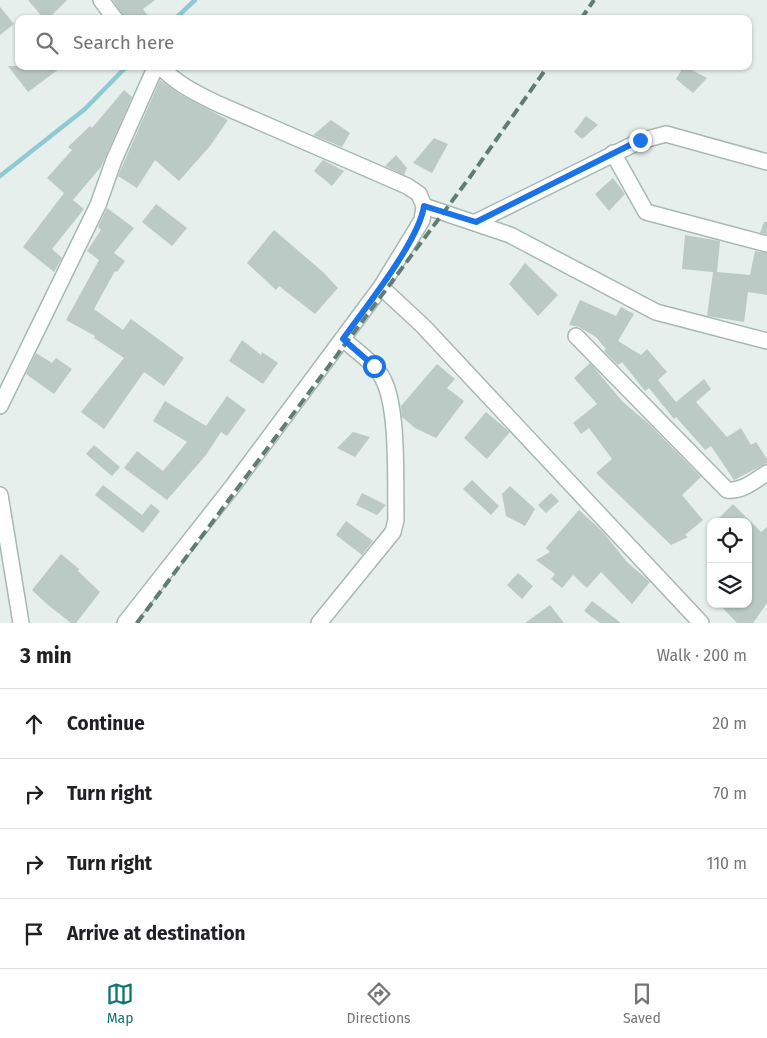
<!DOCTYPE html>
<html lang="en">
<head>
<meta charset="utf-8">
<style>
  body { margin:0; font-family:"Fira Sans",sans-serif; background:#f2f2f2; color:#202124 }
  .controls { position:absolute; right:15px; bottom:15px; display:grid; overflow:hidden; border-radius:10px; box-shadow:0 1px 4px #0004 }
  .controls button { width:45px; height:45px; display:grid; place-items:center; padding:0; border:0; border-bottom:1px solid #e0e0e0; background:#fff; color:#202124; font:25px sans-serif }
  .stop { position:absolute; width:15px; height:15px; margin:-11px; border:4px solid #1a73e8; border-radius:50%; background:#fff }
  .stop.end { background:#1a73e8; border-color:#fff; box-shadow:0 1px 5px #0008 }
  .list { margin:0; padding:0; list-style:none }
  h2 { display:flex; justify-content:space-between; align-items:center; height:65px; margin:0; padding:0 20px; font-size:21px }
  h2 small { font-size:16px; font-weight:400; color:#757577 }
  .list li { display:grid; grid-template-columns:32px 1fr auto; gap:15px; align-items:center; box-sizing:border-box; height:70px; padding:0 20px; border-top:1px solid #e0e0e0 }
  .list b { display:block; font-size:19px; white-space:nowrap }
  .list em { font-size:16px; font-style:normal; color:#757577 }
  .icon { flex:none; width:28px; height:28px; fill:none; stroke:currentColor; stroke-width:2; stroke-linecap:round; stroke-linejoin:round }
  .map { position:relative; flex:none; width:767px; height:623px; overflow:hidden }
  .search { position:absolute; background:#fff; box-shadow:0 1px 4px #0004; left:15px; right:15px; top:15px; height:55px; display:flex; align-items:center; gap:12px; box-sizing:border-box; padding:0 18px; border-radius:10px; color:#757577; font-size:19px }
  .sheet { height:345px; background:#fff }
  nav { display:flex; justify-content:space-around; align-items:center; box-sizing:border-box; height:70px; border-top:1px solid #e0e0e0; background:#fff; font-size:14px; color:#757577 }
  nav a { display:grid; justify-items:center; gap:2px }
  nav .on { color:#0f766e }
  .map>svg:first-child { display:block }
</style>
</head>
<body>
<div class="map">
<svg width="767" height="623" viewBox="0 0 767 623">
  <rect width="100%" height="100%" fill="#e6efeb"/>
  <g fill="none" stroke-linecap="round" stroke-linejoin="round">
    <path stroke="#8ec9d4" stroke-width="4.5" d="M175,19l20,-19
      M0,176l85,-67 42,-43"/>
  </g>
  <path fill="#bbcac4" d="M28,0h39l-19,19h-4z
    M113,0h42l-12,9 7,10h-26z
    M0,7l14,17 -14,11z
    M8,66h55l-35,26z
    M684,66l23,12 -14,15 -17,-14z
    M160,80l21,15 47,25 -18,26 -31,35 -24,-21 -18,28 -19,-12z
    M124,90l8,7 -31,70 -28,33 11,9 -32,40 10,9 -8,14 -31,-25 41,-54 -17,-15 25,-28 -4,-3 22,-21 2,2z
    M586,116l12,9 -16,14 -8,-7z
    M331,120l19,13 -8,14 -29,-12z
    M434,138l14,6 -16,29 -19,-10z
    M396,155l11,13 -3,7 -19,-9z
    M323,160l21,11 -12,15 -18,-15z
    M613,178l12,16 -16,17 -14,-17z
    M156,204l31,24 -15,18 -30,-24z
    M107,208l27,20 -20,25 11,8 -8,11 -2,-1 -21,38 29,21 8,-11 53,39 -20,28 -20,-14 -40,57 -23,-17 43,-54 -30,-20 1,-2 -29,-16 33,-60 -12,-9 14,-21 -3,-3z
    M764,222h3v12l-7,-1z
    M274,230l49,42 15,16 -23,26 -36,-28 -3,4 -29,-27z
    M685,235l35,6 -3,31 33,3 5,-24 12,2v42l-19,-3 -4,30 -37,-6 6,-44 -31,-3z
    M525,263l33,32 -20,21 -29,-32z
    M580,300l36,16 5,-9 13,7 -16,27 23,14 6,-6 20,23 -9,8 18,22 28,-23 7,10 -15,13 31,35 14,-9 10,17 5,-3 11,17v4l-33,17 -23,-34 -6,4 -29,-33 -2,2 -25,-31 -4,3 -23,-29 -4,3 -14,-14 2,-2 -10,-12 -17,-10 -10,-2z
    M242,340l19,15 1,-3 16,11 -15,21 -34,-23z
    M36,353l16,10 4,-5 16,11 -18,25 -28,-20z
    M590,363l33,39 27,23 51,52 -19,18 21,25 -18,15 3,2 -17,8 -75,-72 16,-14 -23,-31 -8,6 -8,-11 24,-19 -23,-26z
    M437,364l18,15 -8,9 17,13 -28,37 -21,-10 -13,-11 -1,-11z
    M227,396l19,14 -19,26 -6,-4 -15,23 -39,45 -43,-32 13,-17 26,20 24,-29 -34,-21 12,-20 41,25z
    M486,412l24,20 -23,27 -23,-21z
    M353,432l17,5 -15,20 -18,-9z
    M94,445l26,22 -8,9 -26,-22z
    M472,480l27,26 -8,9 -28,-26z
    M103,485l39,30 9,-11 9,7 -17,22 -48,-38z
    M510,486l25,23 -10,17 -19,-10 -4,-22z
    M362,493l24,12 -9,10 -21,-10z
    M551,493l8,8 -13,12 -8,-8z
    M733,504l28,28 6,-5v76l-14,20h-16l-18,-19h29v-82h-33z
    M579,510l24,22 24,30 23,20 -18,22 -31,-32 -14,16 -14,-13 -11,13 -11,-9 4,-5 -19,-14 14,-8 -4,-4z
    M346,521l27,20 -11,14 -26,-20z
    M61,554l18,15 -1,2 22,21 -24,31h-5l-23,-18 -16,-15z
    M518,573l15,13 -11,13 -15,-14z
    M592,601l29,22h-21l-16,-12z
    M550,605l14,18h-39z"/>
  <g fill="none" stroke-linecap="round" stroke-linejoin="round">
    <defs>
      <path id="minor" d="M101,0l14,19
        M613,153l33,59 121,32
        M424,206l86,29 146,77 111,29
        M476,222l164,-81 26,-7 101,28
        M381,287l42,39 278,297
        M576,336l151,154c15,2 28,-10 40,-17
        M0,406l98,-201 16,-45 42,-94
        M0,495l21,128
        M125,623l107,-136 149,-200 41,-67 2,-14 -5,-12 -12,-8 -191,-83c-20,-10 -41,-20 -56,-37
        M319,623l74,-91 3,-12c-1,-35 3,-111 -13,-141 -8,-16 -27,-28 -40,-40"/>
    </defs>
    <use href="#minor" stroke="#a8b8b2" stroke-width="18"/>
    <use href="#minor" stroke="#fff" stroke-width="15"/>
    <path stroke="#5f7d75" stroke-width="4" stroke-dasharray="10 5" stroke-linecap="butt" d="M581,19l13,-19
      M137,623l333,-446 78,-111"/>
  </g>
  <g fill="none" stroke-linecap="round" stroke-linejoin="round">
    <path stroke="#1a73e8" stroke-width="6" d="M374,366l-31,-27c22,-31 76,-98 81,-133l52,16 164,-82"/>
  </g>
</svg>
<div class="controls">
<button><svg class="icon" aria-label="locate" viewBox="0 0 24 24"><circle cx="12" cy="12" r="6"/><path d="M12 2v4M12 18v4M2 12h4M18 12h4"/></svg></button>
<button><svg class="icon" aria-label="layers" viewBox="0 0 24 24"><path d="M12 4l9 5-9 5-9-5zM3 14l9 5 9-5"/></svg></button>
</div>
<div class="stop" style="left:374px;top:366px"></div>
<div class="stop end" style="left:640px;top:140px"></div>
<div class="search"><svg class="icon" aria-label="search" viewBox="0 0 24 24"><circle cx="10" cy="10" r="6"/><path d="M15 15l6 6"/></svg>Search here</div>
</div>
<section class="sheet">
<h2>3 min<small>Walk · 200 m</small></h2>
<ul class="list">
<li><svg class="icon" aria-label="ahead" viewBox="0 0 24 24"><path d="M12 20V5M6 11l6-6 6 6"/></svg><div><b>Continue</b></div><em>20 m</em></li>
<li><svg class="icon" aria-label="right" viewBox="0 0 24 24"><path d="M7 20v-9h11M14 6l5 5-5 5"/></svg><div><b>Turn right</b></div><em>70 m</em></li>
<li><svg class="icon" aria-label="right" viewBox="0 0 24 24"><path d="M7 20v-9h11M14 6l5 5-5 5"/></svg><div><b>Turn right</b></div><em>110 m</em></li>
<li><svg class="icon" aria-label="arrive" viewBox="0 0 24 24"><path d="M6 21V4h12l-3 4 3 4H6"/></svg><div><b>Arrive at destination</b></div></li>
</ul>
</section>
<nav>
<a class="on"><svg class="icon" aria-label="map" viewBox="0 0 24 24"><path d="M3 6l6-2 6 2 6-2v14l-6 2-6-2-6 2zM9 4v14M15 6v14"/></svg>Map</a>
<a><svg class="icon" aria-label="directions" viewBox="0 0 24 24"><path d="M12 3l9 9-9 9-9-9zM9 14v-3h6M13 9l2 2-2 2"/></svg>Directions</a>
<a><svg class="icon" aria-label="saved" viewBox="0 0 24 24"><path d="M7 4h10v16l-5-4-5 4z"/></svg>Saved</a>
</nav>
</body>
</html>
